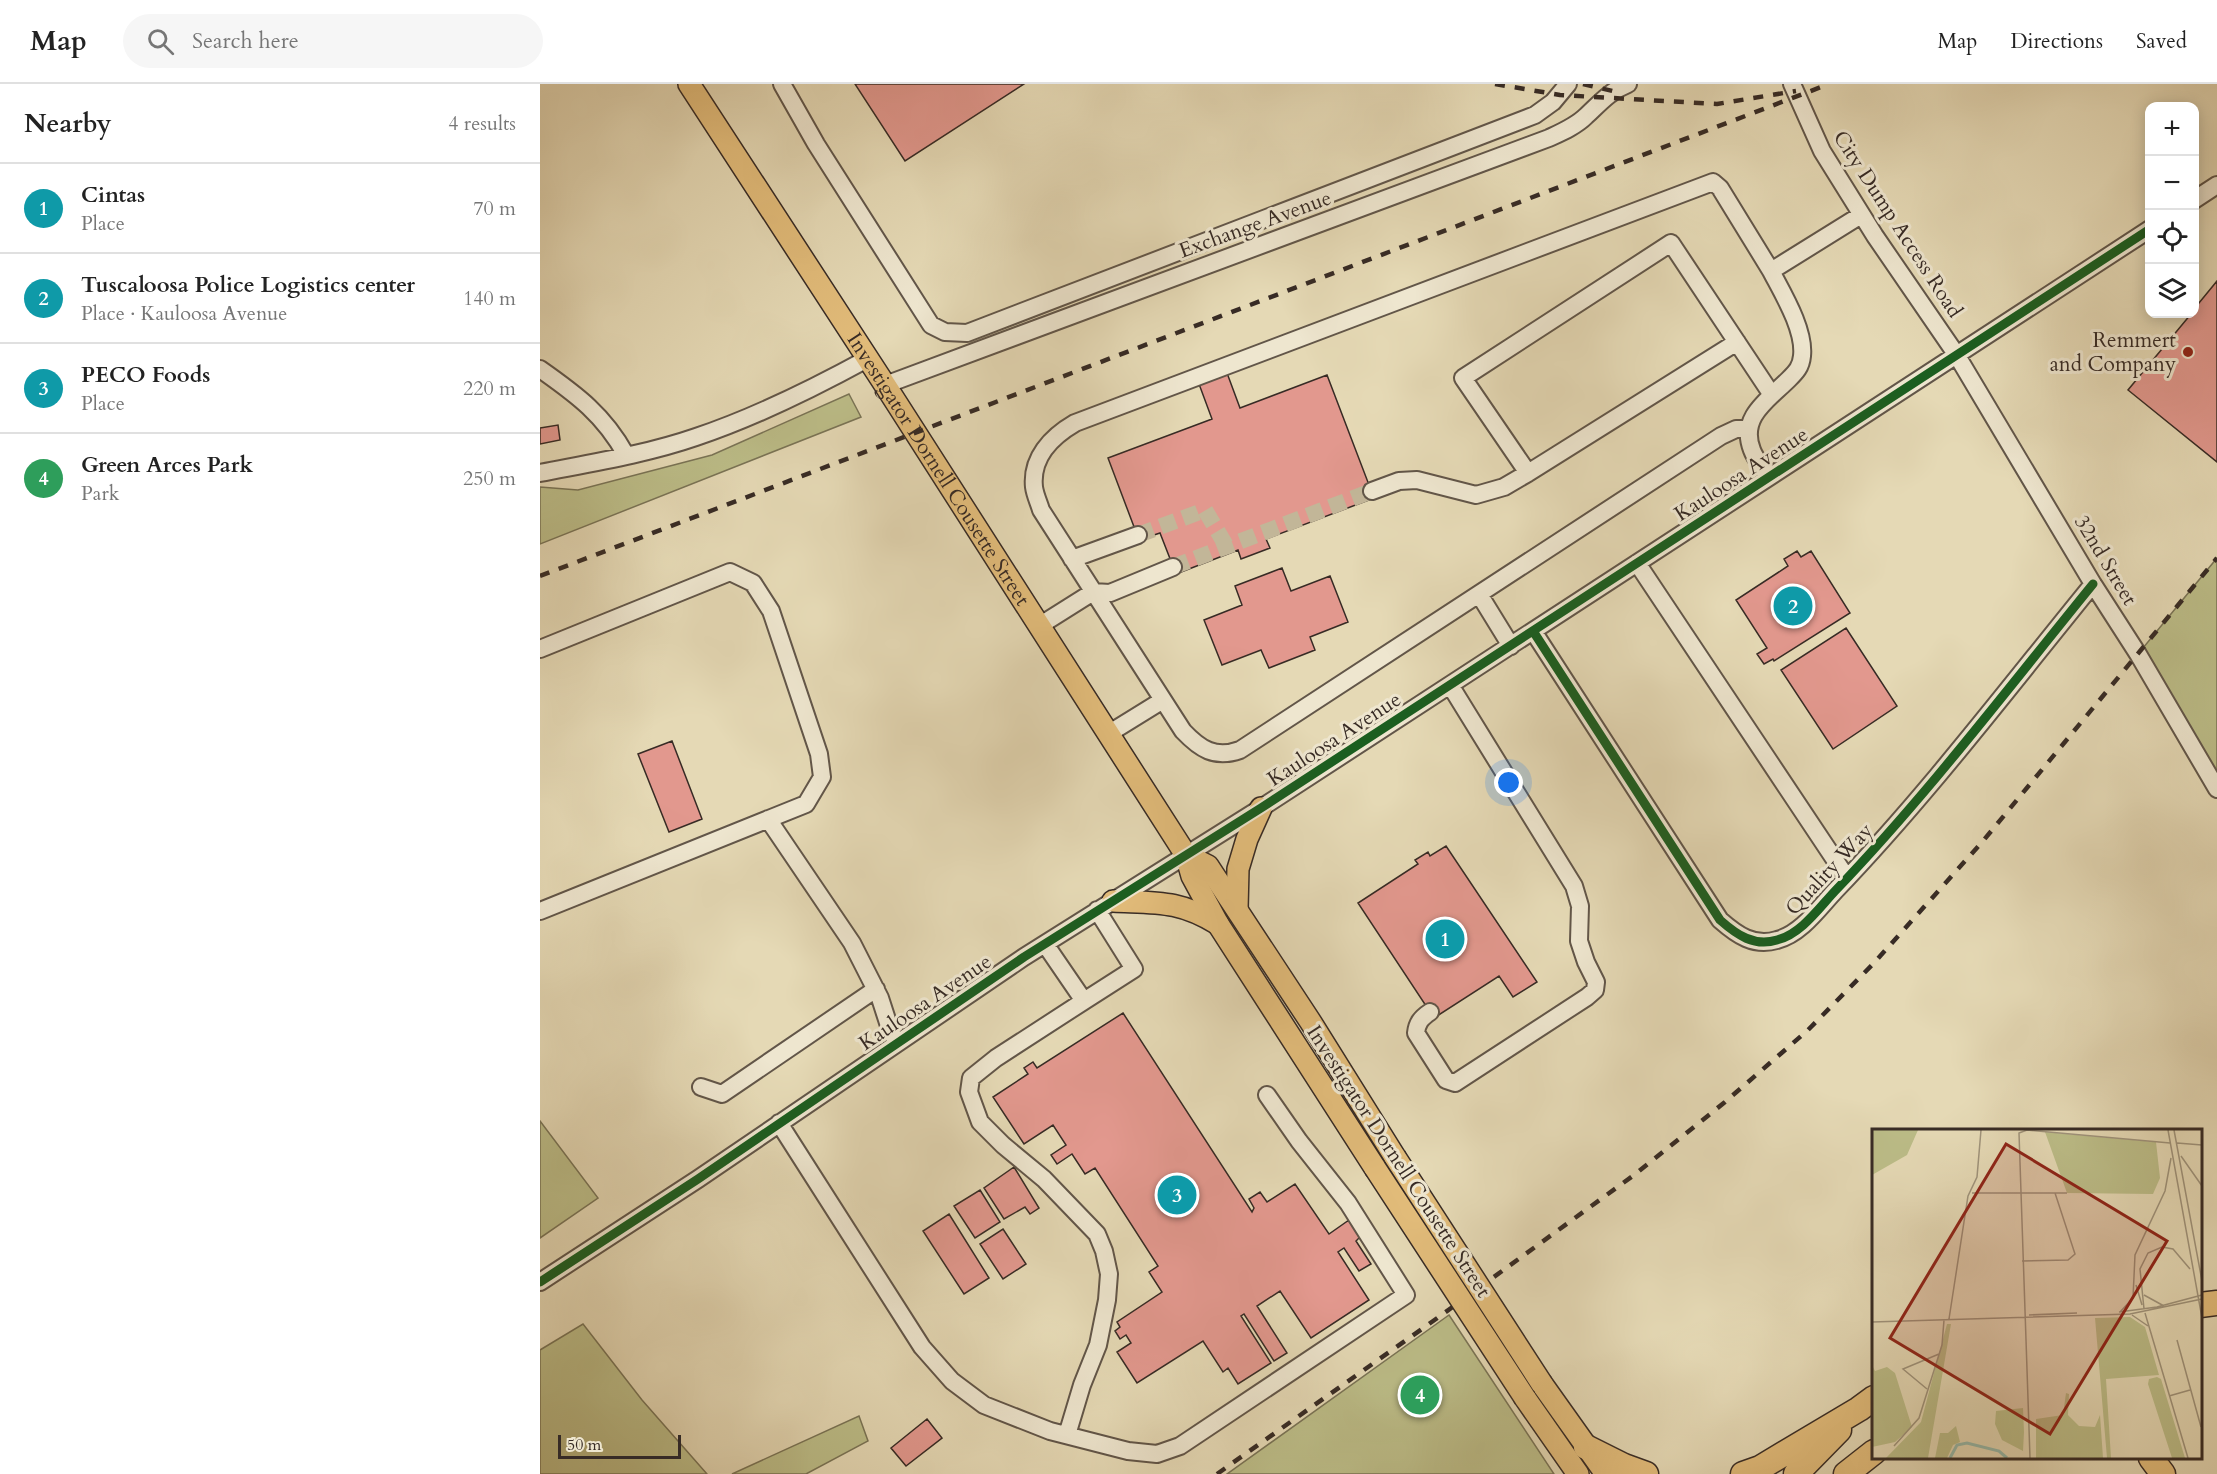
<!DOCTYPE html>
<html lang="en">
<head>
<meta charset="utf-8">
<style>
  body { margin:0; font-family:Cardo,serif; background:#f6f6f6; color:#222 }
  .controls { position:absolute; right:18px; top:18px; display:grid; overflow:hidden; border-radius:12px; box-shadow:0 3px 15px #0003 }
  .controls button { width:54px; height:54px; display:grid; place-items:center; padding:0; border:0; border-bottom:2px solid #e0e0e0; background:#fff; color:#222; font:30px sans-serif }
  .scale { position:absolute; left:18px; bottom:15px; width:123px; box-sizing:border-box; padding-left:6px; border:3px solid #372b25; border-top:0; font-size:16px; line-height:21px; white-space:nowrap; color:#372b25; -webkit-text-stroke:4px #eee6cf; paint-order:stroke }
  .you { position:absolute; left:969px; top:699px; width:21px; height:21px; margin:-15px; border:4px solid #fff; border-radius:50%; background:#1a73e8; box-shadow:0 0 0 9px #1a73e833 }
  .badge { display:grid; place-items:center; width:39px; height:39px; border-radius:50%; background:#0b8043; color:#fff; font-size:20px; font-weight:700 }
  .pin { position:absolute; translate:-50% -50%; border:3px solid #fff; box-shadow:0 2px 6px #0006 }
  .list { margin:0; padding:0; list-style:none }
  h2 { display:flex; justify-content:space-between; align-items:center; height:78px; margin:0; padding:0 24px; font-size:26px }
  h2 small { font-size:20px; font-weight:400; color:#767676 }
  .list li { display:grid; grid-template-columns:39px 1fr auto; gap:18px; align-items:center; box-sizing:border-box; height:90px; padding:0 24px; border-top:2px solid #e0e0e0 }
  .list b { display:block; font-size:22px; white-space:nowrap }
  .list p { margin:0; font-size:20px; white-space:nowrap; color:#767676 }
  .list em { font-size:20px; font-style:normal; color:#767676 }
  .icon { flex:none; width:33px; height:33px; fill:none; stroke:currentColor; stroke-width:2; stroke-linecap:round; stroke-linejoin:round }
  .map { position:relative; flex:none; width:1677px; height:1390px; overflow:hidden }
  header { display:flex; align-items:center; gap:36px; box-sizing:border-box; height:84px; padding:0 30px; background:#fff; border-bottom:2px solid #e0e0e0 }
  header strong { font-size:28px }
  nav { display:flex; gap:33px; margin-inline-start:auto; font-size:21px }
  .search { width:420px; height:54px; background:#f6f6f6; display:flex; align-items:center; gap:15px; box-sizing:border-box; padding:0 21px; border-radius:33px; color:#767676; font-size:22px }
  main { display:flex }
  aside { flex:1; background:#fff }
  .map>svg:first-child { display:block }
</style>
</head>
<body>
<header>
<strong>Map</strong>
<div class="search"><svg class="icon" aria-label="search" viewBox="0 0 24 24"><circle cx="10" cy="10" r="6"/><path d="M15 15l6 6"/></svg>Search here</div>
<nav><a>Map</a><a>Directions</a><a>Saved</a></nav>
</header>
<main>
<aside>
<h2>Nearby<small>4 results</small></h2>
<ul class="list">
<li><span class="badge" style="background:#0f9aa8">1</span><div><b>Cintas</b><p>Place</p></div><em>70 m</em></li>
<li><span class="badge" style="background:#0f9aa8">2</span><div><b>Tuscaloosa Police Logistics center</b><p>Place · Kauloosa Avenue</p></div><em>140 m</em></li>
<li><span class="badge" style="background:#0f9aa8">3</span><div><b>PECO Foods</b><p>Place</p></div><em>220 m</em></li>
<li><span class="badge" style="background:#2e9e5b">4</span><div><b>Green Arces Park</b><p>Park</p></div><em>250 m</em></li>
</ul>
</aside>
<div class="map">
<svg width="1677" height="1390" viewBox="0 0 1677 1390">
  <rect width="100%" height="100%" fill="#e5d9b5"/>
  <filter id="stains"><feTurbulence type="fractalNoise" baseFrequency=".00333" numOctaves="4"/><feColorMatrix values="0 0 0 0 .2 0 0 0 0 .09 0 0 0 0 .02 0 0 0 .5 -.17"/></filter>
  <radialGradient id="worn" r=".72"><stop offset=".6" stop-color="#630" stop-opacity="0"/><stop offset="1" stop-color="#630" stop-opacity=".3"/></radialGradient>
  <path fill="#bcbd88" stroke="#7a7456" stroke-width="1.5" d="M309,310l12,23 -321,127v-57l38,3 134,-35z
    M1677,474v230l-79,-134z
    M0,1037l58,77 -58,40z
    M909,1231l105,159h-327z
    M43,1240l59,76 65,74h-167v-124z
    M319,1332l9,25 -62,33h-74z"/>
  <path fill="#e2988e" stroke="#372b25" stroke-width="1.5" d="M315,0h169l-119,77z
    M1677,197v181l-89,-72 63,-76h3v-5z
    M687,289l13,35 87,-33 47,123 -108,41 4,9 -29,11 -3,-9 -62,24 -16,-41 -21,7 -31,-82 104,-39 -13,-35z
    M18,341l2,15 -20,4v-16z
    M1257,467l4,6 10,-6 39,62 -76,48 -1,-2 -9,5 -7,-10 10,-6 -31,-48 52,-34 -4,-7z
    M742,484l9,23 39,-15 18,46 -38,15 5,13 -46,18 -8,-18 -39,15 -18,-45 38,-15 -7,-19z
    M1306,544l51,78 -64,43 -52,-79z
    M132,657l30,78 -33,13 -31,-78z
    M906,762l91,136 -24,15 -14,-21 -65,42 -76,-115 60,-39 -3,-4 13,-8 2,4z
    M583,929l129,199 2,-4 -5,-9 11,-7 7,10 28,-18 34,50 20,-14 11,17 -4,4 15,23 -12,7 -15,-23 -6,4 31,48 -58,38 -31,-47 -23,15 30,47 -13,8 -30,-47 -3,2 30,47 -33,21 -10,-16 -5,4 -20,-31 -66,42 -20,-31 14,-9 -5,-8 -6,4 -5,-8 5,-4 -3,-5 45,-30 -13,-20 9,-6 -63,-98 -10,6 -13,-20 -15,10 -6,-9 15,-10 -13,-20 -29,19 -31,-47 35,-23 -4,-6 9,-6 4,6z
    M474,1083l25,41 -9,6 -5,-7 -21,12 -20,-31z
    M440,1106l20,32 -25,16 -21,-32z
    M409,1130l40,64 -25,16 -41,-63z
    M463,1145l23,35 -23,15 -23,-35z
    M387,1335l15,19 -36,28 -15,-18z"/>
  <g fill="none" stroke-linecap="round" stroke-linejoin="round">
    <path stroke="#c2b698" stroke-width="16" stroke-dasharray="16 8" stroke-linecap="butt" d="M598,451l67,-25 22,37
      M633,483l199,-76"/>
    <defs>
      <path id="minor" d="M242,0l34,60 115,181 14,7 22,1 568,-218 18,-13 15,-18
        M1252,0l30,67 53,85 81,118 137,230 45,70 79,135
        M1654,116l23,-15
        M1197,258l-209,131 -65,-95 208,-135 101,152
        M0,285c37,26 64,46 86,86
        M345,301l664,-247c13,-6 27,-12 37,-22 14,-13 24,-25 42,-32
        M1207,345h-11l-15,7 -481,314c-25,9 -40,-1 -57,-19l-142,-221c-2,-7 -6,-15 -7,-23 -3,-29 17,-50 41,-64l638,-241 7,6 51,83 90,-56
        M0,389c51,-10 107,-19 156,-36 60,-20 116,-48 171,-78
        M1229,393c-5,-8 -14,-18 -17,-27 -13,-33 16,-50 37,-71 7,-7 12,-12 13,-23 3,-26 -19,-62 -31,-85
        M832,407l27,-10 18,-1 59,15 28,-8 24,-14
        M532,475l66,-24
        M1097,479l210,315
        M939,510l32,52
        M499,542l54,-34 17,1 63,-26
        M993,547l187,289c17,15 34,27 57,20 24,-6 42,-32 58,-49 93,-97 174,-204 258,-307
        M0,565l190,-77 23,11 18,28 48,143 3,23 -16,27 -266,107
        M568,650l55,-34
        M228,735l84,124 28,55 11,34 6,11
        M505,860l39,57 50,-32 -37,-59
        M890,928c-9,6 -13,11 -14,21l30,47 9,3 132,-86 8,-7 1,-8 -10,-20 -7,-21 1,-35 -6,-20 -124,-201
        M161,1003l21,7 154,-105
        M239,1039l143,224 30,34 32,24 66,26 78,20 29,3 23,-8 226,-151 -58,-92 -49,-62 -32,-46
        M0,1198l158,-103 326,-222 237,-149 889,-579
        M527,1351l15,-50 16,-40 9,-45 2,-26 -5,-23 -7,-17 -53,-55 -41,-34 -23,-23 -11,-30 2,-14 25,-20 88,-57"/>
      <g id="major">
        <path id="s1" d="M149,0l196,301 301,470 6,21 26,48 157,244"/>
        <path d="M646,771l22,11 102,155 85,136"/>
        <path d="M573,817c44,2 66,-1 105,23"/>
        <path d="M697,825l1,-40 9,-30 14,-31"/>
        <path d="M1002,1300l64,90"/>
        <path d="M985,1314l53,76"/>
      </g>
      <path id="highway" d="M1660,1221l17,-2
        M1046,1363l38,19 22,8
        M1611,1374l12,16
        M1203,1390l17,-6 99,-59 15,-11
        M1256,1390l43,-44
        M1306,1390l28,-22"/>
    </defs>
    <use href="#minor" stroke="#625649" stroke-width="20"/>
    <use href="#major" stroke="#372b25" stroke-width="24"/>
    <use href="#highway" stroke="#372b25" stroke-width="27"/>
    <use href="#minor" stroke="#eee6cf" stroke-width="16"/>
    <use href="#major" stroke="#e2bc7a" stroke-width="21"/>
    <use href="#highway" stroke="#e2bc7a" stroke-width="24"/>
    <path stroke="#372b25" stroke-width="4.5" stroke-dasharray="10 10" stroke-linecap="butt" d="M955,0l65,11 157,9 79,-13
      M1043,0l34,8
      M0,492l1289,-492
      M677,1390l226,-160 191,-139 91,-73 83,-72 66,-67 109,-122 234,-283"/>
    <defs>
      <path id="major-bridge" d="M855,1073l147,227
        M835,1084l150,230"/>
    </defs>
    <use href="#major-bridge" stroke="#372b25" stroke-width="24" stroke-linecap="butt"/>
    <use href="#major-bridge" stroke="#e2bc7a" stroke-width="21"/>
    <defs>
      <path id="cycleway" d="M993,547l187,289c17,15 34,27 57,20 24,-6 42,-32 58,-49 93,-97 174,-204 258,-307
        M0,1198l158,-103 326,-222 237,-149 889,-579"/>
    </defs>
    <use href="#cycleway" stroke="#eee6cf" stroke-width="13"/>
    <use href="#cycleway" stroke="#1b5e20" stroke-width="9"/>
  </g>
  <circle fill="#8f2418" stroke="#eee6cf" stroke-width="2" cx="1648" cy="268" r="6"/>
  <g text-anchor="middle" stroke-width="6" stroke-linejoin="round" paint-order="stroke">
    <g font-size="21" fill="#372b25" stroke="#eee6cf">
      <text transform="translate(715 140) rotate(-20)" y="7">Exchange Avenue</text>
      <text transform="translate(1358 140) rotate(57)" y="7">City Dump Access Road</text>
      <text dy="7" stroke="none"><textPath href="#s1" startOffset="459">Investigator Dornell Cousette Street</textPath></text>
      <text transform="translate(1201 390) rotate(-33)" y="7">Kauloosa Avenue</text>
      <text transform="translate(1566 476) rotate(59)" y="7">32nd Street</text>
      <text transform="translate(794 655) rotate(-33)" y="7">Kauloosa Avenue</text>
      <text transform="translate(1289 785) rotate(-47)" y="7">Quality Way</text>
      <text transform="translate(385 918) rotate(-34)" y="7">Kauloosa Avenue</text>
      <text transform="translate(859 1077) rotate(57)" y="7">Investigator Dornell Cousette Street</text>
    </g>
    <g font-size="21" fill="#372b25" stroke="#eee6cf" text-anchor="end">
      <text x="1636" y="263">Remmert<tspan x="1636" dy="24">and Company</tspan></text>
    </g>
  </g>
  <g transform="translate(1332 1045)">
    <rect width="330" height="330" fill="#e5d9b5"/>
    <path d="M0,1h46l-11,25 -35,20zM173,3l111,10 4,36 -7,16 -86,-1zM258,188l15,10 14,48 -53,4 5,79h-4l-12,-140zM75,195h4l-23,134h-42l35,-36zM0,236l3,6 12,-4 8,6 17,54 -17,15 -23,5zM285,248l4,2 24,79h-13l-24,-74 1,-5zM194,264l3,1 -1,21 11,11 16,1 5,-12 3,43h-67v-39l27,-4zM151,279l1,24 -1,19 -21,-11 -7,-16 1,-13zM84,297l4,16 -7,3 -6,13h-12l5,-25h8z" fill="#bcbd88"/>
    <path fill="none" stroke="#96baab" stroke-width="3" d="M78,329l7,-13 10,-2 32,8 8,7"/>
    <path fill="none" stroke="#9f937b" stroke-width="1.5" d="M296,1l34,188M302,1l28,151M305,14l25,2M309,27l21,30M100,64h95M150,132l46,-1 7,-6 -20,-61M264,156l6,20M272,166l20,11M272,180l-4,-40 8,-16 14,-6 11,2 17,20M247,183l38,-5 45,-12M248,183l13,-14 2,-43 30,-64 6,-33M273,184l43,145M157,186l48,-2M260,186l16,11M77,190l19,-123 9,-19 4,-47M0,193l258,-8 72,-15M305,211l24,87M55,260l-24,-20 36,-15M297,267l21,-6M22,317l25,-28 23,-73 2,-25M158,329l-11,-325 8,-3 143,13"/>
    <path fill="#8f2418" fill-opacity="0.15" stroke="#8f2418" stroke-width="3" d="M134,15l161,97 -117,193 -160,-96z"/>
    <rect width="330" height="330" fill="none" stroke="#372b25" stroke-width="3"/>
  </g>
  <rect width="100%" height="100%" filter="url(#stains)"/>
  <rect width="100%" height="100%" fill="url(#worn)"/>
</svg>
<div class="controls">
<button>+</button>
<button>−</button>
<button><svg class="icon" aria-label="locate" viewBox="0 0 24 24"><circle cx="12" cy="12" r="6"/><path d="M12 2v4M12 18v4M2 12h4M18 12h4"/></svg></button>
<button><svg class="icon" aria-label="layers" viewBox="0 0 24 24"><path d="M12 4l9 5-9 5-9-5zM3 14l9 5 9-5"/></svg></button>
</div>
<div class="scale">50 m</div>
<div class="you"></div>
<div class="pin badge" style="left:905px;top:855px;background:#0f9aa8">1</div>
<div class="pin badge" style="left:1253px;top:522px;background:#0f9aa8">2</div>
<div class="pin badge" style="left:637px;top:1111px;background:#0f9aa8">3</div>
<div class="pin badge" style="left:880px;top:1311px;background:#2e9e5b">4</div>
</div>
</main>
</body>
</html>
